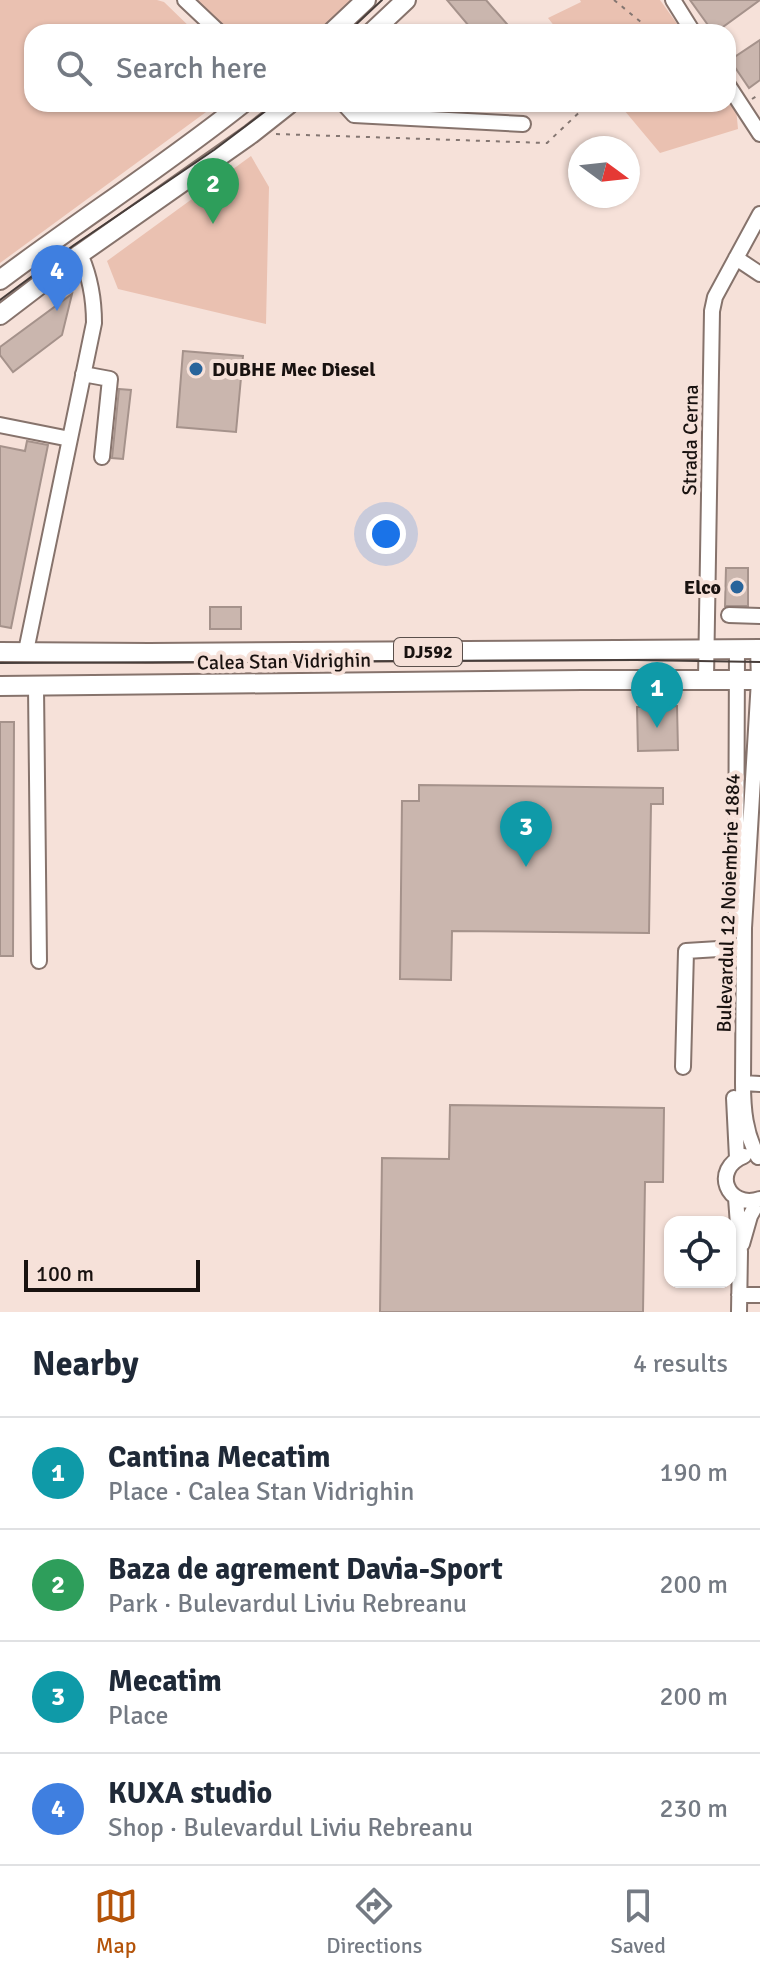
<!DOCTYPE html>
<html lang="en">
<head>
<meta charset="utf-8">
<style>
  body { margin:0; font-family:Signika,sans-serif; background:#f2f2f3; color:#1f2937 }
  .controls { position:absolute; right:24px; bottom:24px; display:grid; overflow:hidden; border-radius:16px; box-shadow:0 2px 6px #0004 }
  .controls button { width:72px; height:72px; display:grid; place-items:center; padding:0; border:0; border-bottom:2px solid #e0e1e3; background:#fff; color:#1f2937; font:40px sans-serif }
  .compass { position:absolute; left:568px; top:136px; width:72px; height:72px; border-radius:50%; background:#fff; box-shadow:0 2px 6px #0004; rotate:105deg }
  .scale { position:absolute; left:24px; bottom:20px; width:176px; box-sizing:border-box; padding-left:8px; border:4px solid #191210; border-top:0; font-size:22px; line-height:28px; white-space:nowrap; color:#191210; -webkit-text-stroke:6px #f6e1d9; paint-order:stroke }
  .you { position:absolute; left:386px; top:534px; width:28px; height:28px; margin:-20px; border:6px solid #fff; border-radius:50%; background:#1a73e8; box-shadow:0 0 0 12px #1a73e833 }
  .badge { display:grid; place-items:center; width:52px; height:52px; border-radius:50%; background:#b45309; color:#fff; font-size:26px; font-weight:700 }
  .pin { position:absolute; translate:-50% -66px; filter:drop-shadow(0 2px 4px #0008) }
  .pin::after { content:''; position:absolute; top:42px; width:28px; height:24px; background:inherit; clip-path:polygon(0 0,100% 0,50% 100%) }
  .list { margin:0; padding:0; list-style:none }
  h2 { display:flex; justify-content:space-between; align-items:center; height:104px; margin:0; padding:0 32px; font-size:34px }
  h2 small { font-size:26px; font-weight:400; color:#747a83 }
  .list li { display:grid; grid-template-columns:52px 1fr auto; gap:24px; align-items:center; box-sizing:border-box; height:112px; padding:0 32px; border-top:2px solid #e0e1e3 }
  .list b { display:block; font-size:30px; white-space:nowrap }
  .list p { margin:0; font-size:26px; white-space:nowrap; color:#747a83 }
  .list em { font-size:26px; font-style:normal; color:#747a83 }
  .icon { flex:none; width:44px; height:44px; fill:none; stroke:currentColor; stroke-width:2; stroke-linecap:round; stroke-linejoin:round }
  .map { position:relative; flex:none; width:760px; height:1312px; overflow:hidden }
  .search { position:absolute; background:#fff; box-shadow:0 2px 6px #0004; left:24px; right:24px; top:24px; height:88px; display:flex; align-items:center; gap:20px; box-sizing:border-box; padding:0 28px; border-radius:24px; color:#747a83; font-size:30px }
  .sheet { height:552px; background:#fff }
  nav { display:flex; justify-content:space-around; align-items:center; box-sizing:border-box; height:112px; border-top:2px solid #e0e1e3; background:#fff; font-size:22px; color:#747a83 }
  nav a { display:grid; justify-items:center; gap:4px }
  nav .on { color:#b45309 }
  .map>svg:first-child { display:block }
</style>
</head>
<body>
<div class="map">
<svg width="760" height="1312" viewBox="0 0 760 1312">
  <rect width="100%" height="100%" fill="#f6e1d9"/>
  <path fill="#eac1b1" d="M0,0h157l7,2 31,30h-163v72h185l-217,159z
    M176,0h175l-32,32h-106z
    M580,0h80l23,32h-124l-11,-14 33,-16z
    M728,97l8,11 2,21 -78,24 -41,-49h109z
    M251,156l18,31 -3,137 -148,-35 -11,-28z"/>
  <path fill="#cab6ae" stroke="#a5928b" stroke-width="2" d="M447,0h39l28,32h-40z
    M690,0h70l-44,32h-3z
    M760,40v40l-11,8 -19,-28z
    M72,294l-10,41 -49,37 -13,-17v-8z
    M183,351l60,5 -7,76 -59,-5z
    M119,389l12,1 -8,69 -11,-1z
    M27,441l21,4 -37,183 -11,-2v-180l25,5z
    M726,568h22v38h-23z
    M210,607h31v22h-31z
    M677,706l1,44 -40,1 -1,-44z
    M0,722h14l-1,234h-13z
    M419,785l244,3v16h-12l-2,129 -197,-2 -1,49 -51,-1 2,-178h17z
    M450,1105l214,3 -1,74h-18l-2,130h-263l2,-154 67,1z"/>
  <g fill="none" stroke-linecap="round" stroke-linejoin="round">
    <defs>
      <path id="minor" d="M185,0l34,32
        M673,0l20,32
        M728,85l32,49
        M344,104l10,11 169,9
        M736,258l24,16
        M83,374l27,5 -8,78
        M0,425l70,14
        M729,615l31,1
        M26,651l68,-328c0,-25 -4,-47 -14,-69
        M706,679l6,-368 3,-14 45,-83
        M36,687l3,274
        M736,921l1,-272
        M683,1067l3,-116 49,-3
        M743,1083l17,1
        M734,1098l3,60
        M744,1156c-33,13 -17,54 16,43
        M758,1157c-13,-24 -15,-48 -15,-74l1,-155 15,-248 -1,-31
        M736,1198l4,54 -1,60
        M742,1244l8,-28 9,-16
        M739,1295h21"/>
      <path id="major" d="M332,32l34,-32
        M372,32l34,-32
        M0,280c80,-60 164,-114 242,-176
        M0,315l80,-61 171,-120 38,-30
        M0,652l149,1 611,-4
        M0,686l582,-6h178"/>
    </defs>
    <use href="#minor" stroke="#86736c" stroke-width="18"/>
    <use href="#major" stroke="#86736c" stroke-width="22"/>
    <path stroke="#847671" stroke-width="2" stroke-dasharray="4 6" stroke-linecap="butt" d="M614,0l39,32
      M752,99l8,-5
      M276,134l271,9 41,-39"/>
    <use href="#minor" stroke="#fff" stroke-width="14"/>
    <use href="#major" stroke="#fff" stroke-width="18"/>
    <path stroke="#473d3a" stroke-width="2" d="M348,32l34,-32
      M0,300l74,-55 140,-95 61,-46
      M0,663l636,-3 124,2"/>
  </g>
  <g fill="#28649b" stroke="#f6e1d9" stroke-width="3">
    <circle cx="196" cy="369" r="8"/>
    <circle cx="737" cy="587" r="8"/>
  </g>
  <g text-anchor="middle" stroke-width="8" stroke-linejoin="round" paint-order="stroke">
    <rect fill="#f6e1d9" stroke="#5b504c" stroke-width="2" x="394" y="638" width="68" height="28" rx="6"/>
    <g font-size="18" font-weight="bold" fill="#191210">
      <text x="428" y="658">DJ592</text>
    </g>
    <g font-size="20" font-weight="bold" fill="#191210" stroke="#f6e1d9" text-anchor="start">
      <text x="212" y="376">DUBHE Mec Diesel</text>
      <text x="721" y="594" text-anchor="end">Elco</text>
    </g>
    <g font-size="20" fill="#191210" stroke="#f6e1d9">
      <text transform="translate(690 440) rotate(-89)" y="7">Strada Cerna</text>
      <text transform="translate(284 661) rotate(-1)" y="7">Calea Stan Vidrighin</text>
      <text transform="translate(728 903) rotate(-88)" y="7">Bulevardul 12 Noiembrie 1884</text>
    </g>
  </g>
</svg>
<div class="controls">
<button><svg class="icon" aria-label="locate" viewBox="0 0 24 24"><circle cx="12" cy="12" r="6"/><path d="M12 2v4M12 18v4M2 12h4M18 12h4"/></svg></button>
</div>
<svg class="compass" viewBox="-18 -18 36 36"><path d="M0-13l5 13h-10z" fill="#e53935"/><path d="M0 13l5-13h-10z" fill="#747a83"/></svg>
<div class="scale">100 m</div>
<div class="you"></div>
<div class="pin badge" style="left:657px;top:728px;background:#0f9aa8">1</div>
<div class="pin badge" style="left:213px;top:224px;background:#2e9e5b">2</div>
<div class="pin badge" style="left:526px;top:867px;background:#0f9aa8">3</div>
<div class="pin badge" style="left:57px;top:311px;background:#3f7fe0">4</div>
<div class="search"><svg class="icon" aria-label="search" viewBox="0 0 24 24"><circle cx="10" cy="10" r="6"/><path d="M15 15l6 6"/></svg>Search here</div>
</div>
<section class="sheet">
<h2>Nearby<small>4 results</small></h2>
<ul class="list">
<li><span class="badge" style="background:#0f9aa8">1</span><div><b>Cantina Mecatim</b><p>Place · Calea Stan Vidrighin</p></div><em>190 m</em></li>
<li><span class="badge" style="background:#2e9e5b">2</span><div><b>Baza de agrement Davia-Sport</b><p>Park · Bulevardul Liviu Rebreanu</p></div><em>200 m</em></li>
<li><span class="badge" style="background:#0f9aa8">3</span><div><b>Mecatim</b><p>Place</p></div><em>200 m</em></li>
<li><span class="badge" style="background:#3f7fe0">4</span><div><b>KUXA studio</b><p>Shop · Bulevardul Liviu Rebreanu</p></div><em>230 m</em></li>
</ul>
</section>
<nav>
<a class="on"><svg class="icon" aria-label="map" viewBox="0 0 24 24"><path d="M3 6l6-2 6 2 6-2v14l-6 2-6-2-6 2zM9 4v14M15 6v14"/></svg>Map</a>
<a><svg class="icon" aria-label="directions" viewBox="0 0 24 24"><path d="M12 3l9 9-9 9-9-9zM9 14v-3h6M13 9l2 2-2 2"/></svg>Directions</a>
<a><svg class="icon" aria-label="saved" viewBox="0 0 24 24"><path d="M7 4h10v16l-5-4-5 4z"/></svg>Saved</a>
</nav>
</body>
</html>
